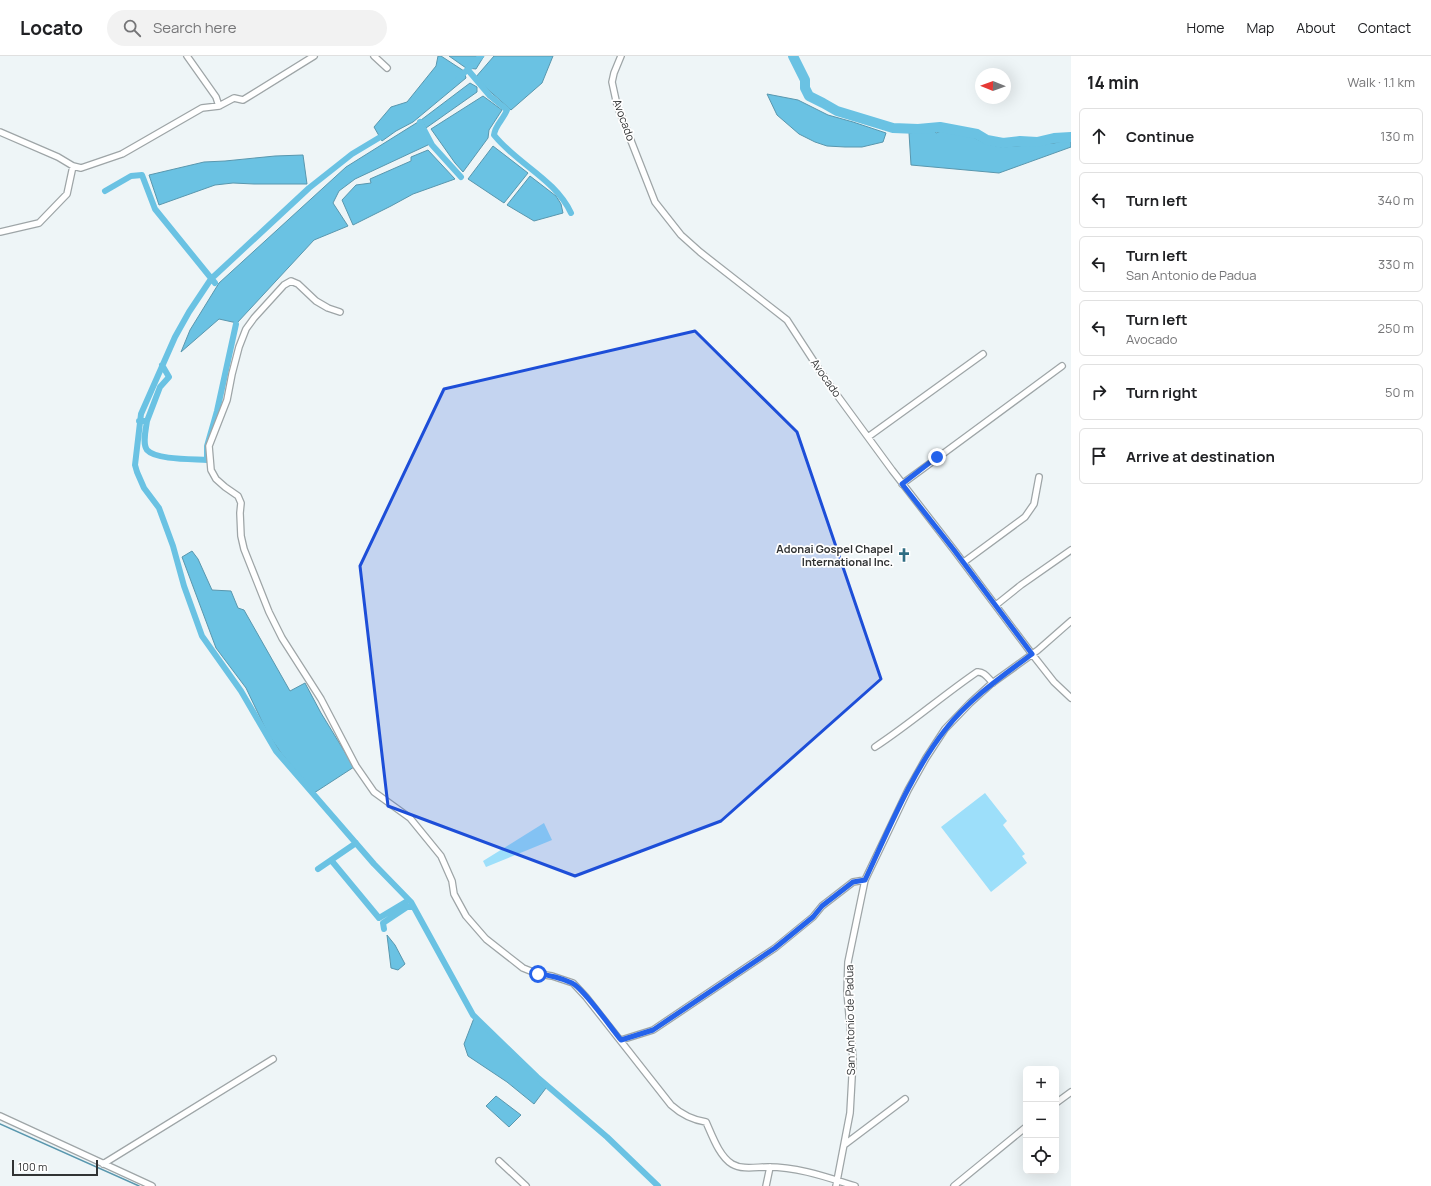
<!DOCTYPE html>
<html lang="en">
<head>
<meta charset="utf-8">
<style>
  body { margin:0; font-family:Manrope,sans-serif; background:#f2f2f2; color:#202124 }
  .controls { position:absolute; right:12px; bottom:12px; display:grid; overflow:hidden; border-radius:6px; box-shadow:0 4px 16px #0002 }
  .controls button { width:36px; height:36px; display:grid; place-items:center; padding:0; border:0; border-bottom:1px solid #e0e0e0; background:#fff; color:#202124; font:20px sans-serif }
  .compass { position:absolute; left:975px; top:12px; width:36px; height:36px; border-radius:50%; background:#fff; box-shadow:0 4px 16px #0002; rotate:271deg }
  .scale { position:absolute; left:12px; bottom:10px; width:86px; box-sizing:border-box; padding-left:4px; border:2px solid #313334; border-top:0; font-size:11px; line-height:14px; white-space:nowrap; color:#313334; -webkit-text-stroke:3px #fff; paint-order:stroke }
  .stop { position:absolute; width:12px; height:12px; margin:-9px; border:3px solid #2563eb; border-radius:50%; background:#fff }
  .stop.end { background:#2563eb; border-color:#fff; box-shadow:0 1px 4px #0008 }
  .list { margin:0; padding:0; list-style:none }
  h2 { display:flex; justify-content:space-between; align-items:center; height:52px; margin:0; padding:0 16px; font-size:17px }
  h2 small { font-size:13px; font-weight:400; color:#757577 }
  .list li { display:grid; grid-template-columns:26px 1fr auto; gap:12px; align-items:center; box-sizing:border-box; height:56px; margin:0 8px 8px; padding:0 8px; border:1px solid #e0e0e0; border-radius:6px }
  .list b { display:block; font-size:15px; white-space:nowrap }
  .list p { margin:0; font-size:13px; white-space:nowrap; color:#757577 }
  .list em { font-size:13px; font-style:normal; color:#757577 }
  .icon { flex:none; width:22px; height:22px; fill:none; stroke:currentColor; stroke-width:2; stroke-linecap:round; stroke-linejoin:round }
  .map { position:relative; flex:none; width:1071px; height:1130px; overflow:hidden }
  header { display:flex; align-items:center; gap:24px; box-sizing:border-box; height:56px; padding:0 20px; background:#fff; border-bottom:1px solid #e0e0e0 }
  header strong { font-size:19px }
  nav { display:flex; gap:22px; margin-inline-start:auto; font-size:14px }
  .search { width:280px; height:36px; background:#f2f2f2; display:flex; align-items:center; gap:10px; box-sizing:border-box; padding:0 14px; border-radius:22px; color:#757577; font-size:15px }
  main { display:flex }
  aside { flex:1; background:#fff }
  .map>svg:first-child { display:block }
</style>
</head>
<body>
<header>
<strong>Locato</strong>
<div class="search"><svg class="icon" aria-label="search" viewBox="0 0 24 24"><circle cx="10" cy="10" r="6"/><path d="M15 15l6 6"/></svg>Search here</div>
<nav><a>Home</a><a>Map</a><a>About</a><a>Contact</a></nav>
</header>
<main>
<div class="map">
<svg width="1071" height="1130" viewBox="0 0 1071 1130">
  <rect width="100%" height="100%" fill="#eef5f7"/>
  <path fill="#9ddffa" d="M985,737l22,28 -4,4 22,29 -3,2 5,7 -36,29 -50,-65z
    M544,767l8,17 -66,27 -3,-6z"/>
  <path fill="#6ac2e3" stroke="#5997ae" d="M438,0h3l23,15 2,7 -53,44 -17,9 -14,10 -8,-14 17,-20 16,-5 29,-36z
    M449,0h35l-8,13 -10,-1z
    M494,0h59l-11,27 -31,27 -36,-32z
    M470,27l7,4v5l-51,36 -5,-8z
    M767,38l31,6 30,15 25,7 33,11 -3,9 -21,5h-17l-18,-1 -12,-4 -16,-8 -22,-19z
    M483,40l19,14 -13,20 -1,8 -25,34 -8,-9 -24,-34z
    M418,66l12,22 -75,35 -16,12 -6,12 15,23 -34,14 -77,83 -18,-4 -38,33 9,-22 29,-47 127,-116z
    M946,73l14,5 9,1 18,9 15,3 52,-4 17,-4v8l-72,26 -88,-8 -2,-32 24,-3 3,3z
    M493,90l35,27 -24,30 -36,-24z
    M428,94l27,29 -42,15 -22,12 -38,19 -11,-25 14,-15 15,-2 -1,-4 41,-18v-4z
    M303,99l4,29h-53l-21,-1 -18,2 -56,20 -10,-30 55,-13 21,-1 50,-5z
    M530,120l26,20 5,8 2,9 -29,8 -27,-16z
    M192,495l6,8 14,31 19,1 7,17 6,2 46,81 15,-8 16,30 33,54 -40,26 -33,-40 -13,-19 -22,-46 -30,-40 -34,-91z
    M387,879l8,10 10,19 -7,6 -7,-2z
    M474,962l72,70 -12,16 -27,-22 -39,-26 -4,-12z
    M496,1040l25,19 -12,12 -23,-21z"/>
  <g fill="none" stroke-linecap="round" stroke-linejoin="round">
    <path stroke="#5997ae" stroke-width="1.5" d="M0,1068l139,62"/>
    <path stroke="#6ac2e3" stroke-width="6" d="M468,14l22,26 17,14c-4,10 -12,15 -13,25 23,29 61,44 77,78
      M459,22l22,-22
      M420,66l12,23 29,32
      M387,77l-35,21 -43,34 -98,91 -22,33 -14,25 -34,77 -6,51 2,7 7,16 15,20 14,38 11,40 18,50 39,55 35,60 98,113 37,38 62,113 64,62 70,60 51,49
      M105,135l26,-15 11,-1 13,34 60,74
      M139,365h8c-1,8 -5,22 0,29 9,10 46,9 60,10v-14l10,-35 19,-87
      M147,365l13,-34 9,-10 -7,-12
      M331,804l48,58 30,-18
      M318,813l38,-26
      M384,873l-1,-6 24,-16h6"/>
    <path stroke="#6ac2e3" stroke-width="10" d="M793,0l12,24v8l4,8 14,7 14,8 56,17 25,1 22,-2 37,7 10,6 16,3 17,-2 17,1 17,-4 17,-1"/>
    <defs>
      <path id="minor" d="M187,0l29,41 3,9
        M374,0l13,12
        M621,0l-7,17 -2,9 5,23 38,97 26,33 19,17 87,68 39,60 66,90 62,80 78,104 22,28 17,16
        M0,76l58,25 15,9 8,2 41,-14 80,-46 17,-2 15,-8 9,2 71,-44
        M0,176l39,-9 28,-29 6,-28
        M340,256l-12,-4 -12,-7 -18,-17 -7,-3 -7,4 -30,33 -8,11 -7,18 -7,27 -5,26 -18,46 2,24 5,9 9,8 13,9 3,7 -1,10 1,23 3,13 25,63 13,26 39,61 35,67 18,26 36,26 31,38 11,25 2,13 12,22 20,23 37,29 15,6 14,2 21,7 13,14 85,108c10,9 22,15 35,17 6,13 13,34 26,42 10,6 24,3 36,3 30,0 58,10 87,19
        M868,381l115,-83
        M902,428l160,-118
        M964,506l61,-45 9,-13 5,-27
        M996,549l25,-20 50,-35
        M875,691c35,-23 67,-51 102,-75 7,-1 11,6 16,11
        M621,984l32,-10 122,-82 38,-31 9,-11 31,-24 12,-2
        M1056,1047l15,-11
        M0,1060l152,70
        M844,1089l61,-46
        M499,1105l27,25
        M103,1108l170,-105
        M766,1130l4,-19
        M836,1130l14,-73 3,-54 -6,-67 1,-30 17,-82 43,-90 18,-32 19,-29 25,-26 21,-19 47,-34 33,-29
        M954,1130l72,-59"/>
    </defs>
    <use href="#minor" stroke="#9ea5a7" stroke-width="8"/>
    <use href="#minor" stroke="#fff" stroke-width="5.5"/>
  </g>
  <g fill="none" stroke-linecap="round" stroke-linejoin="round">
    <path stroke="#2563eb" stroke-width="5" d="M538,918c12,1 23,4 34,9 12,6 39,45 49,57l32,-10 122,-82 38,-31 9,-11 31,-24 12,-2c23,-49 47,-108 80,-150 24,-31 56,-53 87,-76l-78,-104 -52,-66 35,-27"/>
  </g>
  <path fill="#1d4ed8" fill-opacity="0.2" stroke="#1d4ed8" stroke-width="3" stroke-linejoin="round" d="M695,275l102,101 84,247 -160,142 -146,55 -187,-70 -28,-240 84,-177z"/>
  <defs>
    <symbol id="church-bare" viewBox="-9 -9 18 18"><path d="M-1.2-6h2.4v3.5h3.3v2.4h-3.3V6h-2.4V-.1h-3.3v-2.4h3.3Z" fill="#2f6d83" stroke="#fff" stroke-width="2.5" paint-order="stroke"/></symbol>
  </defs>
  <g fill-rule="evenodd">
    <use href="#church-bare" x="894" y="489" width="20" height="20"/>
  </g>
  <g text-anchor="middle" stroke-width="3.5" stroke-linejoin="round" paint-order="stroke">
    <g font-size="11" fill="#313334" stroke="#fff">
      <text transform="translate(624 64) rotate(70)" y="4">Avocado</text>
      <text transform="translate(826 322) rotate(55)" y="4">Avocado</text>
      <text transform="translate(850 964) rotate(-91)" y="4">San Antonio de Padua</text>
    </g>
    <g font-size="11" font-weight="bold" fill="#313334" stroke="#fff" text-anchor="end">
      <text x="893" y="497">Adonai Gospel Chapel<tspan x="893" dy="13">International Inc.</tspan></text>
    </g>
  </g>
</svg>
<div class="controls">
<button>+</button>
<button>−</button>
<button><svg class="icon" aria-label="locate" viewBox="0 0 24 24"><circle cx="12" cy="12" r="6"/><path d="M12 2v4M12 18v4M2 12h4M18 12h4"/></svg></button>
</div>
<svg class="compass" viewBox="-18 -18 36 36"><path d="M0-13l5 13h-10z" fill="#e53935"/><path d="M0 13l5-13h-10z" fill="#757577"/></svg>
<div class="scale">100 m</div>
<div class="stop" style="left:538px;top:918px"></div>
<div class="stop end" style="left:937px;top:401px"></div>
</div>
<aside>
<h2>14 min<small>Walk · 1.1 km</small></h2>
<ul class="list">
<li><svg class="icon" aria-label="ahead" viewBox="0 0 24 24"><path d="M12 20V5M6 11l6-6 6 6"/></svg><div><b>Continue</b></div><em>130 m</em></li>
<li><svg class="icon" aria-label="left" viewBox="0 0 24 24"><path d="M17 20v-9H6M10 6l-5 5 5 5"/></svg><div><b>Turn left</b></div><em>340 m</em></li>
<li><svg class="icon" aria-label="left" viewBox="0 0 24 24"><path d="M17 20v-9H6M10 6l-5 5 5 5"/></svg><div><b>Turn left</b><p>San Antonio de Padua</p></div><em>330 m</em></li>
<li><svg class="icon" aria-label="left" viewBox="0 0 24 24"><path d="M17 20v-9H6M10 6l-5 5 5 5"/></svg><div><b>Turn left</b><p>Avocado</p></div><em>250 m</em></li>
<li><svg class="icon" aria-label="right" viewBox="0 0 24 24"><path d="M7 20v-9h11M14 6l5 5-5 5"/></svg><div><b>Turn right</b></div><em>50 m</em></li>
<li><svg class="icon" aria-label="arrive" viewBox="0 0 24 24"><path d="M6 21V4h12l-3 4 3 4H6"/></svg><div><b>Arrive at destination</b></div></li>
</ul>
</aside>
</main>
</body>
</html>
